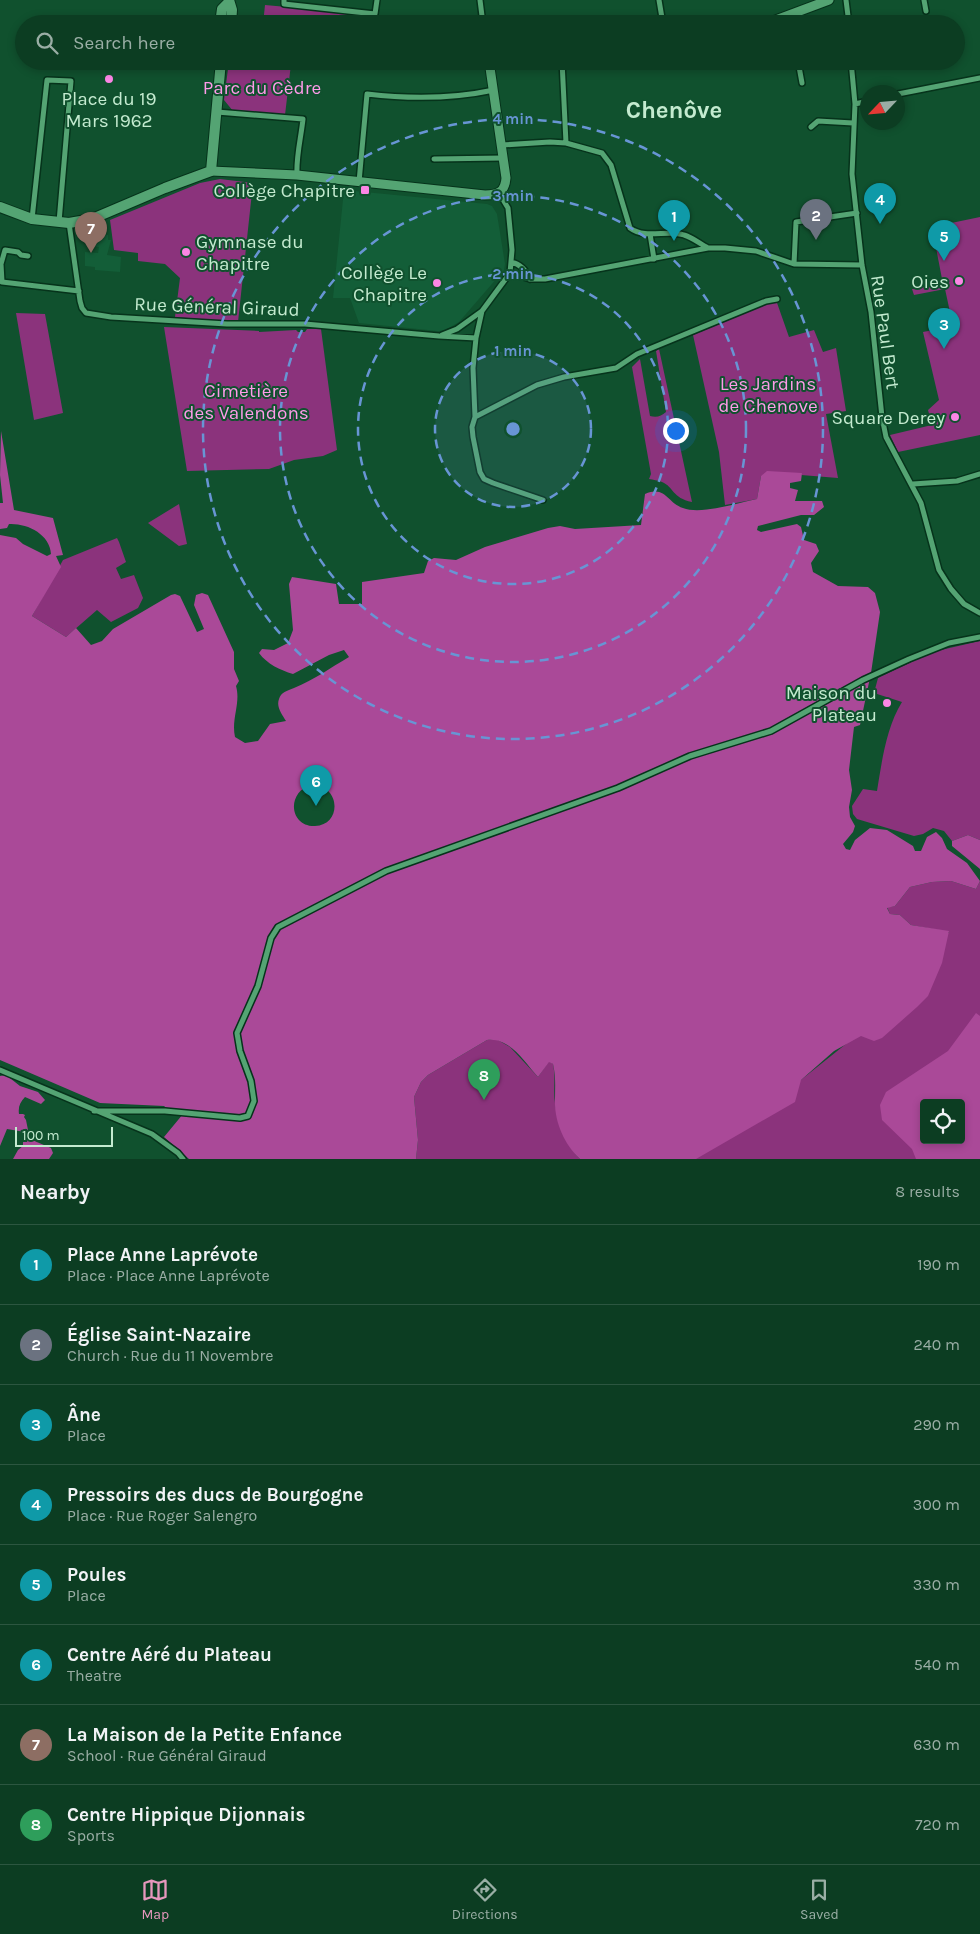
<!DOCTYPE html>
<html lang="en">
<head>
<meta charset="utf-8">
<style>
  body { margin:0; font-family:Karla,sans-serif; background:#15442a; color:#f1f3f6 }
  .controls { position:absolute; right:15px; bottom:15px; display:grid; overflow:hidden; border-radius:5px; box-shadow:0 2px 8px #0003 }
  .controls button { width:45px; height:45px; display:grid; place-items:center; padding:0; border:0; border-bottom:1px solid #2c5640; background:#0c3d22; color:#f1f3f6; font:25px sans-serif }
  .compass { position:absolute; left:860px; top:85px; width:45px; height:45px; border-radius:50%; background:#0c3d22; box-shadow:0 2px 8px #0003; rotate:244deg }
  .scale { position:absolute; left:15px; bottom:12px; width:98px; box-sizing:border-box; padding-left:5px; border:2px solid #c4ebd0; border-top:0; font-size:14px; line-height:18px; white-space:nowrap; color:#c4ebd0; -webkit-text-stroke:4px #10512e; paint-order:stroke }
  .you { position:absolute; left:675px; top:430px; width:18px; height:18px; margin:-12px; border:4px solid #fff; border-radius:50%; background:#1a73e8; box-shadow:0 0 0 8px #1a73e833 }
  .badge { display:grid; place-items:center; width:32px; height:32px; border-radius:50%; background:#e797bd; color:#fff; font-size:16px; font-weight:700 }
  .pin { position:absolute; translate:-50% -41px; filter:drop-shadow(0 1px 2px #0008) }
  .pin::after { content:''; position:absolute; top:26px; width:18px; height:15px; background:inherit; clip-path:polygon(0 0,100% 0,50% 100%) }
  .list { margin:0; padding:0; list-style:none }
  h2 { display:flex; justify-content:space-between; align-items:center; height:65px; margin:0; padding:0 20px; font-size:21px }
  h2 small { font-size:16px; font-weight:400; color:#9aaea5 }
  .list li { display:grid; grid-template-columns:32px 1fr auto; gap:15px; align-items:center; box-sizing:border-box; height:80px; padding:0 20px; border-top:1px solid #2c5640 }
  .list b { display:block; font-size:19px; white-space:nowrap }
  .list p { margin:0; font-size:16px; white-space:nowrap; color:#9aaea5 }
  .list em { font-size:16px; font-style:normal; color:#9aaea5 }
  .icon { flex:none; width:28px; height:28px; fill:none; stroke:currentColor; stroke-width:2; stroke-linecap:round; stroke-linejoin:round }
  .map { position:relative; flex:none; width:980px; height:1159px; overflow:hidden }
  .search { position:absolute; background:#0c3d22; box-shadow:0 2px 8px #0003; left:15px; right:15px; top:15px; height:55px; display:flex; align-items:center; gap:12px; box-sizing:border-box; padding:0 18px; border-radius:28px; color:#9aaea5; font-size:19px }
  .sheet { height:705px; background:#0c3d22 }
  nav { display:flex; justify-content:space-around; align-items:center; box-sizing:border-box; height:70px; border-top:1px solid #2c5640; background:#0c3d22; font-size:14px; color:#9aaea5 }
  nav a { display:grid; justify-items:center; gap:2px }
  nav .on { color:#e797bd }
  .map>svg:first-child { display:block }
</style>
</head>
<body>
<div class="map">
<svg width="980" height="1159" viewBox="0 0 980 1159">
  <rect width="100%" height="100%" fill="#10512e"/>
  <path fill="#135e38" d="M344,190l143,14 5,2 5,8 8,50 -1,6 -45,52 -14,8 -7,1 -79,-8 -9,-25h-17z
    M93,233l15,2v5h3l-4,15 14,2 -1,15 -25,-2v-3l-10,-1v-14l13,1 1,-6 -11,-1 1,-7h4z"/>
  <path fill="#8b337c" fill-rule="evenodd" d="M265,5l110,10 -1,9h-111z
    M229,61h187l-1,8 -114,-7 -10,2 -6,51 -52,-4 -9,-11z
    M220,179l33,4 -15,139 -63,-5 5,-39 -15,-14 -27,-3v-8l-24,-3 -4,-30 90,-37z
    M980,217v218l-82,17 -8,-17 42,-10 -4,-15 11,-10 -16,-68 30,-6 -8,-37 -31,6 -2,-6 31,-5 -11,-57z
    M776,300l13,37 25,-7 9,22 13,-4 10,63 -20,3 12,64 -37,-3 1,-2 -41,3 -4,23 -32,6 -6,-53 -26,-117z
    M16,313l29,1 18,99 -29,7z
    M164,327l95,4v1l37,-2 2,2h7l2,-3h14l16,121 -14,6 -29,4 -25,9 -82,2z
    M659,349l33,153c-20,-4 -18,-15 -30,-20 -4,-2 -9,-2 -13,-3l2,-5 -19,-107 8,-8 10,57c7,2 11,0 16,-4l-10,-61z
    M179,504l8,40 -8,2 -31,-23z
    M117,538l2,4 7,20 -10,6 5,11 13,-4 9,23 -5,10 -27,14 -14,-12 -31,27 -34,-21 31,-56z
    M980,641v199l-12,-5 -16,6 -8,-10 -11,-3 -10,6 -9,2 -57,-17 -4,-5 -1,-8 11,-17 14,2c5,-30 9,-63 25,-89l-28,-9 4,-15 54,-26z
    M951,881l25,8 4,-8v278h-291l39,-21 123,-98 98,-108 -38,-7 -11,-10 -10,-1 -3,-7 8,-1 15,-19 22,-5zM924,1103h37v37h-37z
    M496,1039l14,8 28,30 11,-16 4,3c3,14 0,26 2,39 2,16 14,46 25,56h-164l2,-19 -4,-43 7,-15 7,-7 59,-35z"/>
  <path fill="#aa4998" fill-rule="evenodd" d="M1,431l13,79 39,8 10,37 -7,1 5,11 -29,49 34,21 10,-9 15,17 11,-4 11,-12 58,-34 4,-1 5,2 17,36 7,-3 -10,-24 2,-10 6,-2 6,2 26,57v17l5,12 -3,5c5,17 -5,33 -1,51l10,6 13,-2 12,-17 16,-3c-4,-7 -10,-14 -7,-22 2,-7 8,-8 15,-11 20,-8 36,-20 55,-31l-5,-7 -15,5 -36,19c-13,-4 -26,-10 -34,-21l3,-4 12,1 14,-7 5,-13 -4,-46 3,-7 44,7 3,20h23v-22l62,-9 4,-12 6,-3 22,2 29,-13 63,-19 12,-2 15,3 66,-4 4,-31c21,-9 22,9 38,14 18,7 54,-5 74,-9l4,-23 6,-5 35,2 -1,8 -11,2v5l8,2 -3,11h27l2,6 -10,8h-13l-43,11 -1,4 4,2 36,-8 4,3 3,13 12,4 3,7 -8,12 2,9 25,14 30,1 7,6 5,19 -9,61 -11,52 -6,2 -5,43 3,20 -3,17 1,10 5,9 -2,6 -10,12 3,5 4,1 5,-10 15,-12 17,2 26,16 2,5h6l6,-14 9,-5 6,6 5,11 20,14 13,18 -4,8 -25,-8 -19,1 -22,5 -15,19 -8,2 3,6 10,1 11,10 38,6 -7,32 -14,33 -11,11 -35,31 -8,3 -13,-5 -27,15 -33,29 -6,22 -99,57h-116c-16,-15 -26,-38 -25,-60 0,-12 1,-22 -2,-35l-4,-2 -11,15c-14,-15 -28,-40 -51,-37l-59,35 -7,7 -7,15 4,43 -2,19h-227l-25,-22 19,-23 -1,-4h-13l-5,-4 -64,-3 -100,-43v-525l16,3 7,6 24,12 4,-2c-1,-20 -24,-31 -42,-30l-2,4 -7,1v-26h3l-3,-28zM312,785c29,0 30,40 3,41 -26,1 -29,-35 -3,-41z
    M968,835l12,5v29l-28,-23v-5z
    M976,1013l4,3v143h-64l-4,-10 -30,-29 -2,-15 6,-13 62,-41zM924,1103h37v37h-37z
    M6,1075l14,11 18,6 7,8 -4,4 -16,-7c-5,5 -7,10 -6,17h4l2,1 -1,2 2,3 2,10 -3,2 -18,-3 -7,17v-70z
    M25,1137l26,11 2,5 -4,6h-36l5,-9 5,-4v-7z"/>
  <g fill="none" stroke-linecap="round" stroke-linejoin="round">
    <defs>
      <path id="minor" d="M284,0v4l91,10 2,-14
        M480,0l3,24
        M659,0l4,24
        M846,0l3,24
        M924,0l2,11
        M792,14l1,10
        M562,61l4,82
        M798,61l4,22
        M851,61l4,43 -3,70 10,91 9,47 11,105 4,20 35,66 18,67 12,19 13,15 16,9
        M898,94l82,-16
        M855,104l13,-3
        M217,112l86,7c-2,19 -7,37 -6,56
        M811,127l7,-6 35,2
        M502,145l48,-3 16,1 36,10 9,12 19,63c16,12 37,1 54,7 8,2 16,9 24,13
        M434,159l69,-1
        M359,182l8,-88c42,5 85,5 127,-4
        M32,219l15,-139 24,1 -12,141
        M69,223l11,78 2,7 4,5 25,4 116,7h78l134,12 37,2
        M650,234l4,25
        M28,256l-7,-1 -3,-3 -13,-2 -4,14 1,18 77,9
        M511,262c9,2 15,8 19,17
        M794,264l2,-42 61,-9
        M510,273l20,6h15l163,-31h17l31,3 38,13 68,1
        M482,311l-6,27 -3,30 2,49 -3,10 1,10 7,35 4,7 9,4 50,17
        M442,335l15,-6 25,-18 28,-38 2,-23 -4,-42 -9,-15
        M475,417l62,-32 27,-8 52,-9 21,-14 129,-53 11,-2
        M913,484l44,-3 23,-7
        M0,1070l152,64 26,19 5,6
        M94,1111h71l75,7 8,-2 6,-15 -3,-20 -11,-30 -3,-18 21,-47 13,-48 7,-11 108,-56 232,-83 72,-32 81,-25 92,-51 46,-21 40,-16 31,-6"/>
      <path id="tertiary" d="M765,24l64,-24
        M211,171l86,4 188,20c13,0 20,-3 21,-17l-17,-117"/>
      <path id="secondary" d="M229,0l3,10 -1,14
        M220,24l2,-15 7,-7
        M0,207l32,12 37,4 23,-4 73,-31 46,-17 10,-110"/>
    </defs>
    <use href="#minor" stroke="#06331b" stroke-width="8"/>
    <use href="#tertiary" stroke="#06331b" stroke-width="11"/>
    <use href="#secondary" stroke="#06331b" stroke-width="12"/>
    <use href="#minor" stroke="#54a473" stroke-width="5"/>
    <use href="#tertiary" stroke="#54a473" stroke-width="9"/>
    <use href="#secondary" stroke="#54a473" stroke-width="10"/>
  </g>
  <circle cx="513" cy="429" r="78" fill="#6895d4" fill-opacity=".12"/>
  <g fill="none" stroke="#6895d4" stroke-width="2.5" stroke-dasharray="9 6">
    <circle cx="513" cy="429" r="78"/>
    <circle cx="513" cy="429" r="155"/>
    <circle cx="513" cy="429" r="233"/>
    <circle cx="513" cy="429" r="310"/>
  </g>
  <g fill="#fb86e5" stroke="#10512e" stroke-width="2">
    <circle cx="109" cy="79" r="5"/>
    <rect x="360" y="185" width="10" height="10" rx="2.5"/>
    <circle cx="186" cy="252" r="5"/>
    <circle cx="959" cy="281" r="5"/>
    <circle cx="437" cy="283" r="5"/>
    <circle cx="955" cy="417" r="5"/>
    <circle cx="887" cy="703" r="5"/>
  </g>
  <g text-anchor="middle" stroke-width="4" stroke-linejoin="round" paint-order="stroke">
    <g font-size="19" fill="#fe9be9" stroke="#10512e">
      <text x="262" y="94">Parc du Cèdre</text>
      <text x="768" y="390">Les Jardins<tspan x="768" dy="22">de Chenove</tspan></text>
      <text x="246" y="397">Cimetière<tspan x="246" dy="22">des Valendons</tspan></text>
    </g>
    <g font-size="19" fill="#c4ebd0" stroke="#10512e" text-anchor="end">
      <text x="109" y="105" text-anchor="middle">Place du 19<tspan x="109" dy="22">Mars 1962</tspan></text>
      <text x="355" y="197">Collège Chapitre</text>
      <text x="196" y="248" text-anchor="start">Gymnase du<tspan x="196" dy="22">Chapitre</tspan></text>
      <text x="427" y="279">Collège Le<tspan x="427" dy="22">Chapitre</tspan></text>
      <text x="949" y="288">Oies</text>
      <text x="945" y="424">Square Derey</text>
      <text x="877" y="699">Maison du<tspan x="877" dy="22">Plateau</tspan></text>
    </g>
    <g font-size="19" fill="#c4ebd0" stroke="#10512e">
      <text transform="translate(217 306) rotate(2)" y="7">Rue Général Giraud</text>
      <text transform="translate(886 332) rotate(82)" y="7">Rue Paul Bert</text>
    </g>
    <g font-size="24" font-weight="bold" fill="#c4ebd0" stroke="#10512e">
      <text x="674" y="118">Chenôve</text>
    </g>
  </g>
  <circle cx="513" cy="429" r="8" fill="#6895d4" stroke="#10512e" stroke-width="2.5"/>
  <g font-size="15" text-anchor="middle" font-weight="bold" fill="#6895d4" stroke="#10512e" stroke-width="4" stroke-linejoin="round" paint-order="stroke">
    <text x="513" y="124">4 min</text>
    <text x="513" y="201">3 min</text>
    <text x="513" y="279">2 min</text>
    <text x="513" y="356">1 min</text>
  </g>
</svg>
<div class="controls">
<button><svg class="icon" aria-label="locate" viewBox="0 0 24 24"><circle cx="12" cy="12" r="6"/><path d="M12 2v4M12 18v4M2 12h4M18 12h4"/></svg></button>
</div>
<svg class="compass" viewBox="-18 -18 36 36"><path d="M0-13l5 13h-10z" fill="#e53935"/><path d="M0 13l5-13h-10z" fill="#9aaea5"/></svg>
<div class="scale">100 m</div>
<div class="you"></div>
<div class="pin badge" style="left:674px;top:241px;background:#0f9aa8">1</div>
<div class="pin badge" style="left:816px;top:240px;background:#6b7280">2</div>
<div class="pin badge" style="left:944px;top:349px;background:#0f9aa8">3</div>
<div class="pin badge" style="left:880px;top:224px;background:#0f9aa8">4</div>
<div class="pin badge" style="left:944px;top:261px;background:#0f9aa8">5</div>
<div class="pin badge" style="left:316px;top:806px;background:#0f9aa8">6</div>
<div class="pin badge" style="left:91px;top:253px;background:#8d6e63">7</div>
<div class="pin badge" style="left:484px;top:1100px;background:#2e9e5b">8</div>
<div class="search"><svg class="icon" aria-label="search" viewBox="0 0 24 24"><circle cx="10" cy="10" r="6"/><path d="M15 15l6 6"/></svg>Search here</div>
</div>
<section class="sheet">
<h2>Nearby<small>8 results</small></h2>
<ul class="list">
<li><span class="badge" style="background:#0f9aa8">1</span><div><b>Place Anne Laprévote</b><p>Place · Place Anne Laprévote</p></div><em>190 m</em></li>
<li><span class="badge" style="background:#6b7280">2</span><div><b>Église Saint-Nazaire</b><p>Church · Rue du 11 Novembre</p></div><em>240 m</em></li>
<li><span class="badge" style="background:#0f9aa8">3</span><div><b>Âne</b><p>Place</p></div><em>290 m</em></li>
<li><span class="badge" style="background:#0f9aa8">4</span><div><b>Pressoirs des ducs de Bourgogne</b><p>Place · Rue Roger Salengro</p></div><em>300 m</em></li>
<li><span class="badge" style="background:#0f9aa8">5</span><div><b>Poules</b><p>Place</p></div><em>330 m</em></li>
<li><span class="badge" style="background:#0f9aa8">6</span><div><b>Centre Aéré du Plateau</b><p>Theatre</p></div><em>540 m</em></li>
<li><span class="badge" style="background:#8d6e63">7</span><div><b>La Maison de la Petite Enfance</b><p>School · Rue Général Giraud</p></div><em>630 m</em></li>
<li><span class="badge" style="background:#2e9e5b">8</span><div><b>Centre Hippique Dijonnais</b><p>Sports</p></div><em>720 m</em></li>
</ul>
</section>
<nav>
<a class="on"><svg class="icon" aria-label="map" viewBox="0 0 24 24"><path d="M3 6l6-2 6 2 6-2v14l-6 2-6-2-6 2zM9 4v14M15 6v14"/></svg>Map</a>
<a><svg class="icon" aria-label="directions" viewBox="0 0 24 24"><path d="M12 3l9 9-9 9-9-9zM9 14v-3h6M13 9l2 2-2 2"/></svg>Directions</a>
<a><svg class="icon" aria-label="saved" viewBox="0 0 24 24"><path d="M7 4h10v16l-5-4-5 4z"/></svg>Saved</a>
</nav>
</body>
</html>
